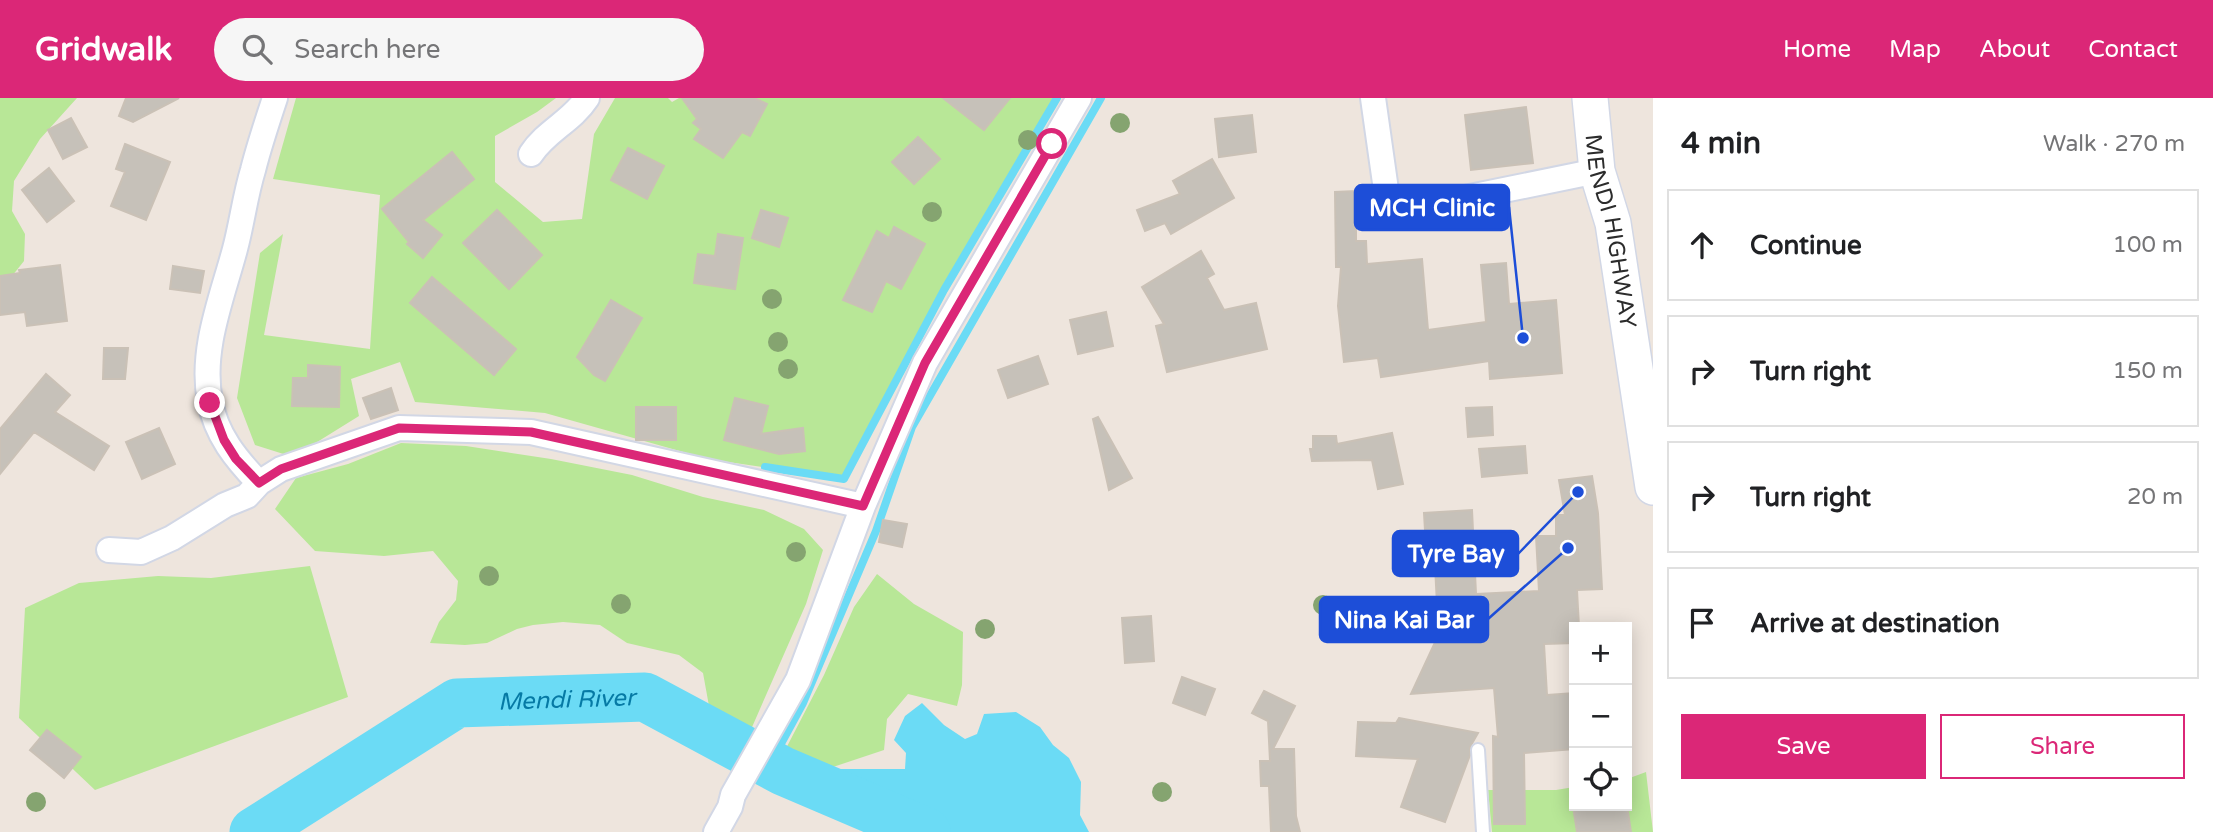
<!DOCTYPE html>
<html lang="en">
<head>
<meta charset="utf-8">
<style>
  body { margin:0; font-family:"Varela Round",sans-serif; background:#f6f6f6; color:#202124 }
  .controls { position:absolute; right:21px; bottom:21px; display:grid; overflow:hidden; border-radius:0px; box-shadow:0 4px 18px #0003 }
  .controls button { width:63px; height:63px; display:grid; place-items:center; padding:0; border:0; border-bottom:2px solid #e0e0e0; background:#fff; color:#202124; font:35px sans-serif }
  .stop { position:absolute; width:21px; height:21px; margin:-16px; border:5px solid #db2777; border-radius:50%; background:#fff }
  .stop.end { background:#db2777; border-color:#fff; box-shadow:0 2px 7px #0008 }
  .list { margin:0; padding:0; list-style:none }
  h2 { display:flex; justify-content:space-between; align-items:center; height:91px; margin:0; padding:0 28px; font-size:30px }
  h2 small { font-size:23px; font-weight:400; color:#757577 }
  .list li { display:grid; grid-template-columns:46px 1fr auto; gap:21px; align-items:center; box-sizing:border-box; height:112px; margin:0 14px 14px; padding:0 14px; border:2px solid #e0e0e0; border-radius:0px }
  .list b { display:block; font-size:26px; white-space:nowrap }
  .list em { font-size:23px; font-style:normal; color:#757577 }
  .actions { display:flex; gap:14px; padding:21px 28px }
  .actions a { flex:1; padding:16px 0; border:2px solid #db2777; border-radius:0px; text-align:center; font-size:24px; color:#db2777 }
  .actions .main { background:#db2777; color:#fff }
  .icon { flex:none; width:38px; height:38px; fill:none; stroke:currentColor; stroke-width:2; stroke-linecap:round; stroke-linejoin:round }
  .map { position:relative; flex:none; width:1653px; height:734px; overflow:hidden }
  header { display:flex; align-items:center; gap:42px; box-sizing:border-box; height:98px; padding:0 35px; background:#db2777; color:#fff }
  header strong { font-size:33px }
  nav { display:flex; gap:38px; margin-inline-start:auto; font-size:24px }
  .search { width:490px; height:63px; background:#f6f6f6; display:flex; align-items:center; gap:18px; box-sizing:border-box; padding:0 24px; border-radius:38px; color:#757577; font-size:26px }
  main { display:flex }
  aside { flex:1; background:#fff }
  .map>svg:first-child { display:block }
</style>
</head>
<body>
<header>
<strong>Gridwalk</strong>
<div class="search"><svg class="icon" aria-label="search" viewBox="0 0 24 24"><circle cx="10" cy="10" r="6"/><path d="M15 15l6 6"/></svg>Search here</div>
<nav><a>Home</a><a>Map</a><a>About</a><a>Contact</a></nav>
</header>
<main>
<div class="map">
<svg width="1653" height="734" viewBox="0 0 1653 734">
  <rect width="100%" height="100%" fill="#eee5dd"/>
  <path fill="#b8e797" d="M0,0h77l-37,41 -26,42 -2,30 13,23 -1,27 -24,30z
    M296,0h260l-19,14 -42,24v46l48,40 39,-3 12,-85 21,-36h53l4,4 7,-4h378l-113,192 -100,189 -136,-20 -163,-46 -130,-11 -15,-40 -49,17 8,37 -66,41 -38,-12 -18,-47 23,-145 23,-19 -19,101 106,14 10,-154 -107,-16z
    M401,345l65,3 85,13 81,16 71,22 61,13 40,19 19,21 -17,54 -57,130 -25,13 -13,-30 -8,-44 -24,-18 -52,-12 -27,-18 -37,-3 -30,3 -16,4 -30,14 -22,2 -35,-2 9,-21 17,-22 2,-19 -25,-30 -49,5 -69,-5 -40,-42 21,-31 52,-14z
    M310,468l38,131 -253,93 -76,-72 6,-110 54,-25 79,-7 53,2z
    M877,476l37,30 49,28 -1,53 -5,21 -49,-12 -21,25 -3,31 -69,23 -35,-13 44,-85 30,-68z
    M1646,674l7,60h-161l-4,-42h68l18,-3v19h53v-27z"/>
  <path fill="#6bdbf5" d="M922,605l22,22 21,14 12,-5 7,-20 32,-2 24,15 13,18 16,13 12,24 -1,33 9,17h-199l-19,-12 -77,-23 46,-28h65l1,-16 -12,-13 11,-24z"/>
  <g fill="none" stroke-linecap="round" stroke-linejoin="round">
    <path stroke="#6bdbf5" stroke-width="8" d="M765,369l79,12 100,-189 113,-192
      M770,666l33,-61 73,-172 36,-104 189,-329"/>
    <path stroke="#6bdbf5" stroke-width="49" id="s1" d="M254,734l203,-129 188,-6 138,74 143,61"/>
  </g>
  <path fill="#c6c1b9" stroke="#cac1b6" stroke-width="2" d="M126,0h53l-46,24 -14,-6z
    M682,0h72l13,6 -17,32 -8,-4 -19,26 -29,-19 7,-10 -8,-6 4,-4z
    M943,0h67l-26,32z
    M1526,9l7,56 -62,7 -6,-55z
    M1252,17l4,37 -37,5 -4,-38z
    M71,20l16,29 -24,12 -15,-29z
    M918,39l22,22 -26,25 -22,-22z
    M125,46l45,18 -24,58 -35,-14 14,-34 -9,-3z
    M628,50l36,18 -17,33 -36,-19z
    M452,54l22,27 -51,41 19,15 -19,23 -16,-14 2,-2 -27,-33z
    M1212,61l22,39 -63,36 -6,-11 -20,8 -8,-21 43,-16 -7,-13z
    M49,70l25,33 -27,21 -25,-32z
    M1356,93v50h10l1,23 55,-5 6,71 58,-8 -5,-57 25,-2 3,41 47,-4 6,73 -72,6 -1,-18 -108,16 -3,-19 -34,4 -6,-56 3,-39h-5l-1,-75z
    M497,112l45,45 -33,34 -46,-46z
    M761,112l27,8 -9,29 -27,-9z
    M894,129l31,17 -24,45 -15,-8 -14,31 -29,-12 34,-69 12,7z
    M718,136l25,4 -8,51 -41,-6 4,-29 17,2z
    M1201,153l13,23 -7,4 17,32 32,-7 11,46 -100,23 -11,-46 8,-2 -22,-37z
    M60,167l7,56 -40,5 -2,-14 -25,3v-39l20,-3 -1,-3z
    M173,168l31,5 -4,22 -30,-4z
    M432,179l84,72 -22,26 -84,-72z
    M611,202l31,18 -37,63 -11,-6 -17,-18z
    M1106,214l7,34 -35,8 -8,-34z
    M104,250h24l-3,31h-22z
    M1038,258l10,28 -40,14 -10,-28z
    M308,267l32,2 -1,40 -47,-1 1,-28h15z
    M46,276l24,21 -15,17 54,34 -15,24 -60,-38 -34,42v-45z
    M391,290l7,22 -27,9 -8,-21z
    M735,300l33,8 -7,28 42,-6 2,23 -26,3 -55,-14z
    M636,309h40v33h-40z
    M1492,309l1,28 -25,2 -2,-29z
    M1098,319l34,61 -23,12 -16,-71z
    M159,330l16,36 -33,15 -16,-37z
    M1392,335l11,51 -25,5 -6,-29 -60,1 -2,-12h3v-13h23l1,8z
    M1525,348l2,27 -45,4 -3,-28z
    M1592,378l6,37 4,76 -25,1 2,37h-5v16l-30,1 3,51 27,-2v56l-50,4 1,71h-31l-1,-88 5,1 -4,-49 -83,6 27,-58 -28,-9 9,-29 18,6 -3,-57 -8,1 -2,-35 48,-3 4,84 63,-3 -3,-55h20v-21h9l-6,-35z
    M883,422l24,4 -5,23 -23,-5z
    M1151,518l3,45 -29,2 -3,-45z
    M1182,579l33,12 -10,26 -32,-12z
    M1264,593l31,15 -22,43h21l2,67 4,16h-29l-2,-46h-8l-1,-25h10l-2,-40 -16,-8z
    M1399,620l79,15 -8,14v8l-25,67 -44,-15 17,-48 -62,-3 2,-34 38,1z
    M47,632l34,27 -17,21 -34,-28z
    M1573,708h54l4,26h-54z"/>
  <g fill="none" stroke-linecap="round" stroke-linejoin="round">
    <defs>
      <path id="service" d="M1478,652l5,82"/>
      <path id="minor" d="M1373,0l14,99 14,14 196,-40
        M531,56c15,-23 41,-33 56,-56
        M259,385c-23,-24 -43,-48 -49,-82 -10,-51 12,-103 25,-152 7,-26 10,-53 18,-79 6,-24 14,-48 22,-72
        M109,452l32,2 31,-14 53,-33 22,-9 12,-13 22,-14 118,-41 132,4 332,74
        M716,734l14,-25 3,-12 65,-115 65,-174 62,-143 154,-265"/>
      <g id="secondary">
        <path id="s2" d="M1590,0l7,73 16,52 40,264"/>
      </g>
    </defs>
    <use href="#service" stroke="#d2d7e5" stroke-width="16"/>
    <use href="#minor" stroke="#d2d7e5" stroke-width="28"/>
    <use href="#secondary" stroke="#d2d7e5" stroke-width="38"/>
    <use href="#service" stroke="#fff" stroke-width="12"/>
    <use href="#minor" stroke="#fff" stroke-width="24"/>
    <use href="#secondary" stroke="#fff" stroke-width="35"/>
  </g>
  <g fill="#85a470">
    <circle cx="1120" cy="25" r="10"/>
    <circle cx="1028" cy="42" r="10"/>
    <circle cx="932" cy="114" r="10"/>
    <circle cx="772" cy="201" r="10"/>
    <circle cx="778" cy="244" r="10"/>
    <circle cx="788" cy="271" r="10"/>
    <circle cx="796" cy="454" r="10"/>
    <circle cx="489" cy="478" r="10"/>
    <circle cx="621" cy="506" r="10"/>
    <circle cx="1323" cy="507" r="10"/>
    <circle cx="985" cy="531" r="10"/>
    <circle cx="1162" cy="694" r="10"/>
    <circle cx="36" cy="704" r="10"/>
  </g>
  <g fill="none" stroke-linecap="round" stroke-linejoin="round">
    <path stroke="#db2777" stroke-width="9" d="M210,305l14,37 12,19 23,24 22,-14 118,-41 132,4 332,74 62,-143 127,-219"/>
  </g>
  <g text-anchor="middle" stroke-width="7" stroke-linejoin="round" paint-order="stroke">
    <g font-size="23" fill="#2c2c2c" stroke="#fff">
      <text dy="8" stroke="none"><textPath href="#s2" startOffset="135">MENDI HIGHWAY</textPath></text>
    </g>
    <g font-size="24" font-style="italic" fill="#067aa5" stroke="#fff">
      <text dy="8" stroke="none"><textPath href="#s1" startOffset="350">Mendi River</textPath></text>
    </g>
  </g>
  <path fill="none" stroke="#1d4ed8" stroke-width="2.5" d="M1523 240L1509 109M1578 394L1518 456M1568 450L1488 521"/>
  <g fill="#1d4ed8" stroke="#fff" stroke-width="2.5">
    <circle cx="1523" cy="240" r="7"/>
    <circle cx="1578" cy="394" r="7"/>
    <circle cx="1568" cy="450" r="7"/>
  </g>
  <g fill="#1d4ed8" stroke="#1d4ed8" stroke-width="2.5">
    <rect x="1355" y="87" width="154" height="45" rx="7"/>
    <rect x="1393" y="433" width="125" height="45" rx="7"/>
    <rect x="1320" y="499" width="168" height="45" rx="7"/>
  </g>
  <g font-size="24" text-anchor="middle" font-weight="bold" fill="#fff">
    <text x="1432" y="118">MCH Clinic</text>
    <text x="1456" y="464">Tyre Bay</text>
    <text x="1404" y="530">Nina Kai Bar</text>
  </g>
</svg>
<div class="controls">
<button>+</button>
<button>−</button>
<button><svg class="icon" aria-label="locate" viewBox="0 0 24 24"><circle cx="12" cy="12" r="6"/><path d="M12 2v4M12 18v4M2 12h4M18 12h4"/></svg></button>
</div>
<div class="stop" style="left:1052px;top:46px"></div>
<div class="stop end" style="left:210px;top:305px"></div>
</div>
<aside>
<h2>4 min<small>Walk · 270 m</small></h2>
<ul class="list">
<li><svg class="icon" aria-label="ahead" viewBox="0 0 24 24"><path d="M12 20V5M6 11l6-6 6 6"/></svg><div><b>Continue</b></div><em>100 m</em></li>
<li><svg class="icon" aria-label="right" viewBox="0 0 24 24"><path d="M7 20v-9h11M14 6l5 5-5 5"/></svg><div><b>Turn right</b></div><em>150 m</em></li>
<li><svg class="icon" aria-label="right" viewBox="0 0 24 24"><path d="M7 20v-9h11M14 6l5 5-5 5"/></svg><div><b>Turn right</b></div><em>20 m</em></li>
<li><svg class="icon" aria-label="arrive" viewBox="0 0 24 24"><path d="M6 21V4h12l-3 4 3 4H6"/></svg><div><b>Arrive at destination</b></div></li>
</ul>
<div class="actions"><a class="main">Save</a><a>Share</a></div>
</aside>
</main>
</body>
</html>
